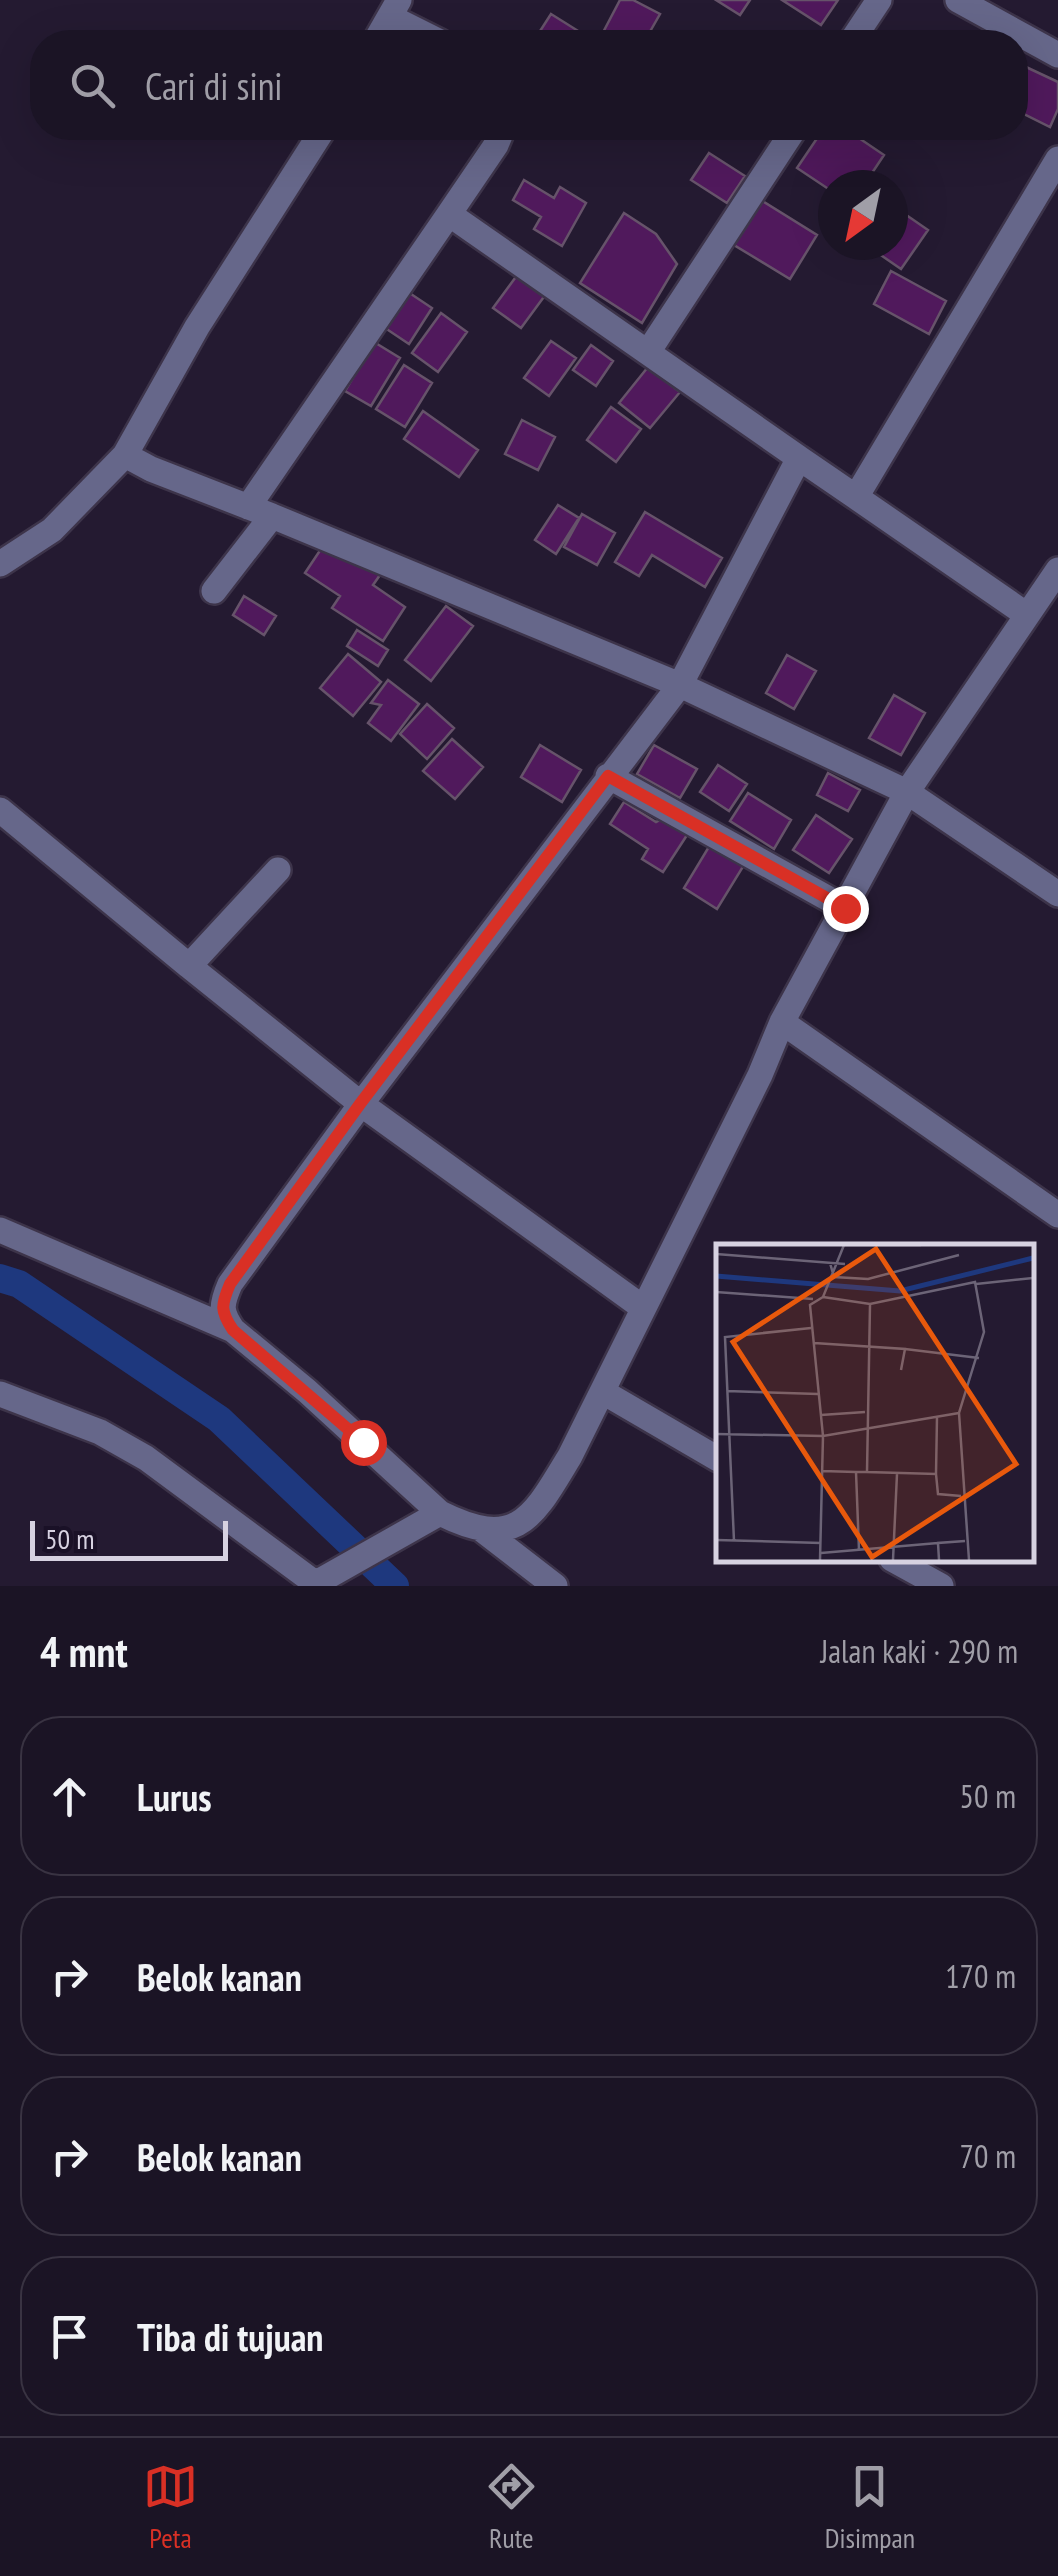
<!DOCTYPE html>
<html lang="id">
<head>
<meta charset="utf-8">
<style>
  body { margin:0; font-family:"PT Sans Narrow",sans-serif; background:#282132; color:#f1f3f6 }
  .compass { position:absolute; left:818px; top:170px; width:90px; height:90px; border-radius:50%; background:#1b1425; box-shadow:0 10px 40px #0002; rotate:213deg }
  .scale { position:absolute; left:30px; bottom:25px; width:198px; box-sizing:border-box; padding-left:10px; border:5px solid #d7d2e1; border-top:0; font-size:28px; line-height:35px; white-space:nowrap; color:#d7d2e1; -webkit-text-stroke:8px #1a1127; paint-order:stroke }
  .stop { position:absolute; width:30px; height:30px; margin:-22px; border:8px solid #d93025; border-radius:50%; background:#fff }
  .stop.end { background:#d93025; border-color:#fff; box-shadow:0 2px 10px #0008 }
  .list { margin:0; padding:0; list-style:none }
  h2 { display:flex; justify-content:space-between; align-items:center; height:130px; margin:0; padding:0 40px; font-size:42px }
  h2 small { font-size:32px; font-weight:400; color:#a09ea7 }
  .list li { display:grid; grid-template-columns:65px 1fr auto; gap:30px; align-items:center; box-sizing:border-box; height:160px; margin:0 20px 20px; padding:0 20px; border:2px solid #393342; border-radius:40px }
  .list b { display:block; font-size:38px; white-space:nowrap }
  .list em { font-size:32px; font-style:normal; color:#a09ea7 }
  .icon { flex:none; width:55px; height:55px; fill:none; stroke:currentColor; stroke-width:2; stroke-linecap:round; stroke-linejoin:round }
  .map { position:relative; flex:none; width:1058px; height:1586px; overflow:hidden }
  .search { position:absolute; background:#1b1425; box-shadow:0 10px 40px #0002; left:30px; right:30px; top:30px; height:110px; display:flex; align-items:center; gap:25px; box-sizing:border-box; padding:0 35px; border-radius:40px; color:#a09ea7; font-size:38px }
  .sheet { height:850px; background:#1b1425 }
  nav { display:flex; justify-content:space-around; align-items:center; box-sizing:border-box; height:140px; border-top:2px solid #393342; background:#1b1425; font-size:28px; color:#a09ea7 }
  nav a { display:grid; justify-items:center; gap:5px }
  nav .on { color:#d93025 }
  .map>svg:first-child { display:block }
</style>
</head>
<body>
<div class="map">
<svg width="1058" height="1586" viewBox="0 0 1058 1586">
  <rect width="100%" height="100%" fill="#241a31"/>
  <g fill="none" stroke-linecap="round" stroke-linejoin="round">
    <path stroke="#1e387e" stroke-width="28" d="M0,1278l19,6 200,135 176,167"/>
  </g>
  <path fill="#50195c" stroke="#66536a" stroke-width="2.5" d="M620,0h13l27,14 -16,28h-46z
    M716,0h34l-10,15z
    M782,0h56l-17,25z
    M551,14l32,20 -6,8h-44z
    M1026,67l32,15v27l-8,18 -34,-17v-20z
    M824,128h20l40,27 -20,30h-31v7l-36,-24z
    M709,153l36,23 -18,27 -36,-23z
    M524,180l30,18 6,-11 26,16 -24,43 -28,-17 7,-12 -28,-17z
    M756,197l61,38 -27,44 -61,-37z
    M899,210l29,20 -27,39 -29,-20 2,-4h19v-27z
    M624,213l32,21 21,30 -35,59 -62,-40z
    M891,271l55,30 -17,33 -55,-30z
    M518,274l28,20 -25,34 -28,-20z
    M408,292l24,16 -23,36 -24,-16z
    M441,313l26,19 -29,40 -26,-19z
    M551,341l25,17 -27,38 -25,-18z
    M374,342l26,16 -29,48 -26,-15z
    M591,345l22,16 -17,25 -23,-16z
    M404,365l28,18 -27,44 -29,-18z
    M648,367l32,25 -30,36 -31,-25z
    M611,407l30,22 -25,33 -29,-22z
    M423,411l55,39 -19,27 -55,-38z
    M522,420l33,17 -17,33 -33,-16z
    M558,505l21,13 -23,36 -21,-14z
    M645,512l77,46 -17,29 -53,-32 -13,21 -24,-14z
    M582,514l33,19 -18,32 -33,-18z
    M327,540l53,35 -7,10 32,22 -22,34 -51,-33 8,-12 -35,-23z
    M244,596l32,20 -12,19 -31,-20z
    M446,606l27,20 -42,55 -26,-21z
    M357,630l31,20 -10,16 -31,-20z
    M348,654l33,28 -28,34 -33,-28z
    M787,655l29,16 -22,38 -28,-16z
    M388,680l31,24 -28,37 -23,-18 13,-18 -10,-2z
    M894,695l31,18 -24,42 -32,-17z
    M427,704l27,24 -27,31 -27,-25z
    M452,739l31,28 -28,32 -32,-28z
    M540,745l41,25 -19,32 -41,-25z
    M654,745l43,24 -17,29 -43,-24z
    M718,765l29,19 -18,27 -29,-19z
    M828,773l32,17 -12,21 -31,-16z
    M748,793l43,27 -17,29 -44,-28z
    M624,802l32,20 10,-5 23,15 -26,40 -21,-13 6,-10 -38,-25z
    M816,815l36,24 -23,34 -36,-23z
    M710,845l34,20 -27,44 -33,-21z"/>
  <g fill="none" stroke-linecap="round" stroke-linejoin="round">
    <defs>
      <path id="minor" d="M958,0l100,55
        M390,17l50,25
        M375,42l24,-42
        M851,42l28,-42
        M449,214l47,-69 7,-17
        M648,352l147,-224
        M125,455l26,14 121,47 408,169 227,107 151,102
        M799,458l57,39 202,-338
        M856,497l171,118
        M0,564l52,-34 73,-75 72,-128 127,-199
        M214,591l58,-75
        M608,776l237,132
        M0,810l189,156
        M278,870l-89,96 172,138 281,203
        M782,1022l276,193
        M0,1230l233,100 74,61 133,122
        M233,1330c-13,-19 -12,-25 -3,-46l131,-180 319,-419 119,-227 -350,-244 -201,293
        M603,1392l115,67
        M0,1394l100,38 46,26 169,125 -2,3
        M480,1528l75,58
        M892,1559l49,27
        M311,1586l129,-73c78,39 93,4 130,-57l190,-381 22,-53 125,-230 151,-222"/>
    </defs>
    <use href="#minor" stroke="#3d344a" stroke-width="30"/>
    <use href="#minor" stroke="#66678a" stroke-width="25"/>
  </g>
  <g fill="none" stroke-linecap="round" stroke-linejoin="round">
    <path stroke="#d93025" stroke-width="12" d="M363,1442l-130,-112c-13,-19 -12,-25 -3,-46l130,-180 248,-328 237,132"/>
  </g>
  <g transform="translate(716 1244)">
    <rect width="318" height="318" fill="#241a31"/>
    <path fill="none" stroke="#1e387e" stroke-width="5" d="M0,32l184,15 133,-33"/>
    <path fill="none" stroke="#6c6477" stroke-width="2.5" d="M128,1h77M0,10l129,10M114,19l4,14 34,2 91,-24M260,40l57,-6M0,48l97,7M107,53l47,7 105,-22 9,50 -25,81 10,147M154,61l-3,167 69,2 1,-57M98,99l91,6 -4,21M189,105l74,9M11,147l91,3M105,171l44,-3M0,190l107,2 136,-23M106,227l34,1M220,230l2,20 23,2M0,296l105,3M18,297l-9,-204 86,-9M143,306l-3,-78h11M105,309l117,-10M104,316l3,-124 -13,-131 13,-8 21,-52M177,316l4,-86M223,316l-1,-17 27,-2"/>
    <path fill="#e8590c" fill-opacity="0.15" stroke="#e8590c" stroke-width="5" d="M160,5l140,215 -144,93 -139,-215z"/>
    <rect width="318" height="318" fill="none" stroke="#d7d2e1" stroke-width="5"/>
  </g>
</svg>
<svg class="compass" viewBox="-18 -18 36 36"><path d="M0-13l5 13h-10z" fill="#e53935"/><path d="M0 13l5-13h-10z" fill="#a09ea7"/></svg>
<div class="scale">50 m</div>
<div class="stop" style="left:363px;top:1442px"></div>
<div class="stop end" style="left:845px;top:908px"></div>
<div class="search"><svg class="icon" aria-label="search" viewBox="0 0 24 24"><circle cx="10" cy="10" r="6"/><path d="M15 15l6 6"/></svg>Cari di sini</div>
</div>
<section class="sheet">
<h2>4 mnt<small>Jalan kaki · 290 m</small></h2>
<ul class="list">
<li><svg class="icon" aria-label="ahead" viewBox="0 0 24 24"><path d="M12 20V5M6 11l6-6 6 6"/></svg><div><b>Lurus</b></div><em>50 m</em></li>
<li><svg class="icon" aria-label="right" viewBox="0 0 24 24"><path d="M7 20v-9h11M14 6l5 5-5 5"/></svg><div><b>Belok kanan</b></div><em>170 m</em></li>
<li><svg class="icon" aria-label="right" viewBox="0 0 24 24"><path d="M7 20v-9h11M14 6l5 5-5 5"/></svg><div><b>Belok kanan</b></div><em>70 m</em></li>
<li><svg class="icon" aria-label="arrive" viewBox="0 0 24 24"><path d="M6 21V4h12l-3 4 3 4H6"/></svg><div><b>Tiba di tujuan</b></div></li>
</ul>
</section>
<nav>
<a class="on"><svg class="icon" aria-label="map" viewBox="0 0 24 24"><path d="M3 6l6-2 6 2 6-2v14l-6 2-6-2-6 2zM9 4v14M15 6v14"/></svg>Peta</a>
<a><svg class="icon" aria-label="directions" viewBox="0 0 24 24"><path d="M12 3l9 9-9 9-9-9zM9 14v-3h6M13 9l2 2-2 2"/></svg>Rute</a>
<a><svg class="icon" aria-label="saved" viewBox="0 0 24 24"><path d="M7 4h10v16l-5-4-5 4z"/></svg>Disimpan</a>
</nav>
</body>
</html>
